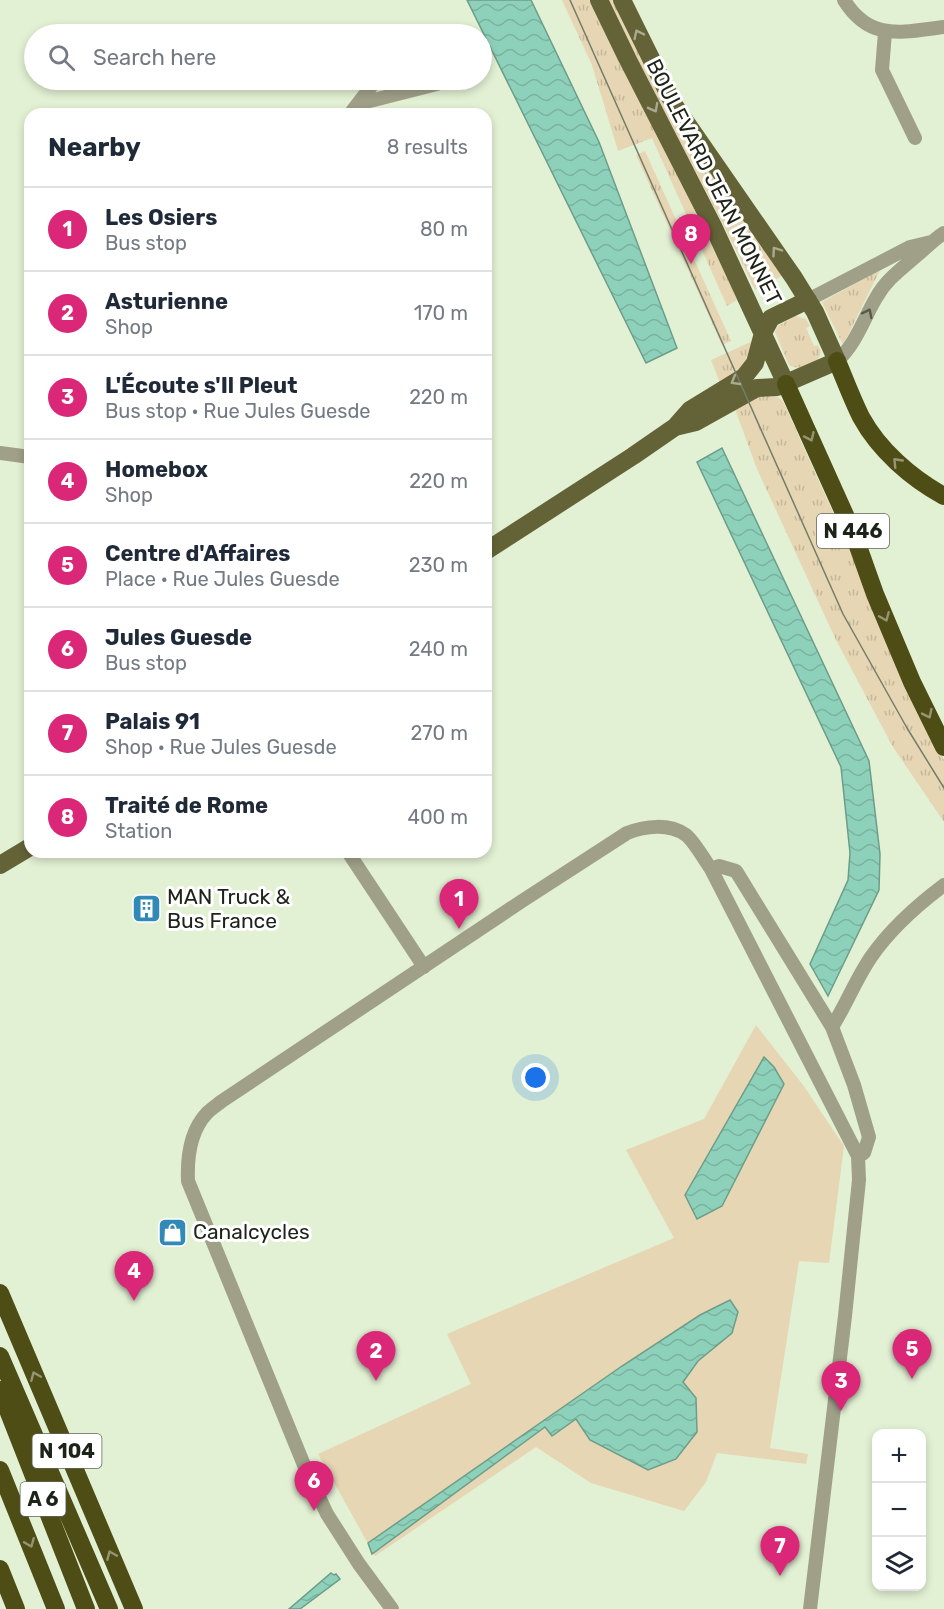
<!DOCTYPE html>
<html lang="en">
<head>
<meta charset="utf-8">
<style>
  body { margin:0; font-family:Rubik,sans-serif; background:#f6f6f7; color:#1f2937 }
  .controls { position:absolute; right:18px; bottom:18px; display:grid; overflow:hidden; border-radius:12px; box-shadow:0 3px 9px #0003 }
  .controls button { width:54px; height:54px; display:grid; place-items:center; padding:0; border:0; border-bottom:2px solid #e0e1e3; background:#fff; color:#1f2937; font:30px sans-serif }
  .you { position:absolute; left:536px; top:1078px; width:21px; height:21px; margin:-15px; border:4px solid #fff; border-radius:50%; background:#1a73e8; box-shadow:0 0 0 9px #1a73e833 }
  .badge { display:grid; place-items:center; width:39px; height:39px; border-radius:50%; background:#db2777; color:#fff; font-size:20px; font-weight:700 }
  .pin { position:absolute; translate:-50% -50px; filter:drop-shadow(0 2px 3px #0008) }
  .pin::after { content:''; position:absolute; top:32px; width:21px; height:18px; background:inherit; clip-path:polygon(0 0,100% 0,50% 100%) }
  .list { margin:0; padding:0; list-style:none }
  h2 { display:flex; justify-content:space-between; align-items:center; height:78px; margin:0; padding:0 24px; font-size:26px }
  h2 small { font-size:20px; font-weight:400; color:#747a83 }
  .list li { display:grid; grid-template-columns:39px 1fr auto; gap:18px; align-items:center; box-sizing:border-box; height:84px; padding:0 24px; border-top:2px solid #e0e1e3 }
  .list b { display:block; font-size:22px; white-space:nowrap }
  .list p { margin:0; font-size:20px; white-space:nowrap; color:#747a83 }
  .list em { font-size:20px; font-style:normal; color:#747a83 }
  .icon { flex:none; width:33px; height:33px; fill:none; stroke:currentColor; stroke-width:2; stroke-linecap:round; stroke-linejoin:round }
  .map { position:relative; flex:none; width:944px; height:1609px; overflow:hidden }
  .search { position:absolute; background:#fff; box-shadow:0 3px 9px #0003; left:24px; top:24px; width:468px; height:66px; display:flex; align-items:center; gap:15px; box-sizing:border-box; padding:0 21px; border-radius:33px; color:#747a83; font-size:22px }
  .panel { position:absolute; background:#fff; box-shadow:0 3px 9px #0003; left:24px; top:108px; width:468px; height:750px; border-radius:18px }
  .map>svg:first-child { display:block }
</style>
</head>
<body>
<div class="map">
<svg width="944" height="1609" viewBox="0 0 944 1609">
  <defs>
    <pattern id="grass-tufts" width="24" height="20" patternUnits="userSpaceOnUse" patternTransform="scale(1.5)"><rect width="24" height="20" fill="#e6d6b4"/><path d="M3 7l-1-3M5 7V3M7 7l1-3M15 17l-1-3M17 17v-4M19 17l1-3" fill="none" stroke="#c5b79a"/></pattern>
    <pattern id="water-waves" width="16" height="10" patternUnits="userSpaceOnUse" patternTransform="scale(1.5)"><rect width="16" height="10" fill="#8ed1bb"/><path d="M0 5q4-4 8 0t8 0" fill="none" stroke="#7ab3a0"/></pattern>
  </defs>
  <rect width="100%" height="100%" fill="#e2f0d3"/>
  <path fill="url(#grass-tufts)" d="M562,0h30l112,224 33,76 -10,6 -75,-168 -34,13 -26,-86z
    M606,0h8l170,275 -29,15c-45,-98 -102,-192 -149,-290z
    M645,151l86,190 -9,4 -86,-190z
    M880,270l-37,75 -21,-43z
    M795,316l11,3 4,7 -4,2 8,18 4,-1c2,3 3,6 2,10 -2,10 -23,16 -31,10l-14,-33 2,-5z
    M755,340l-10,28 -25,15 -9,-23z
    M763,394l13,2 7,5 161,359v62l-51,-75 -57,-107 -79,-171 -22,-60z"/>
  <path fill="#e6d6b4" d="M756,1025l47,60 41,61 -15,117 -30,-2 -29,187 38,6 -2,10 -89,-11 -11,29 -22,29 -93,-28 -55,-36 -161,109 -57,-102 153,-70 -24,-50 227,-96 -48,-88 78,-31z"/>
  <path fill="url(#water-waves)" stroke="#6c9d8a" stroke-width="1.5" d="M467,0h64l68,142 78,206 -31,15z
    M722,448l147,313 11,93 -1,36 -51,106 -18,-32 38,-84 2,-27 -9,-86 -144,-305z
    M764,1057l10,10 10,17 -62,122 -25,13 -12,-24z
    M730,1300l8,12 -6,21 -34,28 -15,21 13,16 1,34 -21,27 -28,11 -58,-30 -14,-21 -24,17 -7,-9 -173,127 -4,-11 254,-177 78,-51z
    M331,1573l3,2 2,-1 4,5 -40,30h-11z"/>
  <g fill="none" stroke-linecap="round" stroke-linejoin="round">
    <path stroke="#a0a089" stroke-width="14" d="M844,0c26,42 58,32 100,27
      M885,32l-3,38 33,68
      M414,34l12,-3 10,3
      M358,104l79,-20 8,-4
      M350,114l26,-34
      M808,300l102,-53 21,-5
      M837,361c19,-17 26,-41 39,-63 10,-18 24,-28 39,-41 10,-8 18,-17 29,-24
      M0,453l30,4
      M348,852l76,115
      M711,869l8,-3 17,5 96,156 22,58 15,52 -5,16 -6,3
      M832,1027c14,-22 24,-48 39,-70 20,-29 45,-51 73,-72
      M392,1609l-33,-45 -32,-50 -23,-49 -116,-284c-1,-23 2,-50 19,-68 4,-4 10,-8 15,-12l300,-200 105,-68c18,-7 42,-10 59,2 8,6 19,26 25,34l147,287 1,24 -14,136 -35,293"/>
    <path stroke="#646337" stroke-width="18" d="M599,0l28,58 86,168 73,158
      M622,0l52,105 120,173 21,34 22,49 -60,26 -20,1 -61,34 -21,5
      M486,551l147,-95 42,-29 15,-17 54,-33 11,-14 8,-30 8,-15 37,-18
      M0,865l30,-18"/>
    <path stroke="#4f4d16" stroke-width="18" d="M837,361c8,19 15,38 24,56 18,33 50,61 83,79
      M786,384l68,151 21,59 37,88 32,65
      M0,1293l134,316
      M0,1356l109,253
      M0,1390l86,219
      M0,1470l56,139
      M0,1569l16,40"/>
    <path stroke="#747d6a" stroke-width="1.5" d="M570,0l273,614 64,114 37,60"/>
  </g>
  <defs><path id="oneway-chevron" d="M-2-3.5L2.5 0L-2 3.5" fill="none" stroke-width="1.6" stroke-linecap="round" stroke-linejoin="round" transform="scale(1.5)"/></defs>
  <g stroke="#aaa991">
    <use href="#oneway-chevron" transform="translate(638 34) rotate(-116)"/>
    <use href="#oneway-chevron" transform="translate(654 108) rotate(62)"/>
    <use href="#oneway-chevron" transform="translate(776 251) rotate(-125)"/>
    <use href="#oneway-chevron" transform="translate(735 381) rotate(150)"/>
  </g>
  <use stroke="#585b4b" href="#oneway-chevron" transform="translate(868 313) rotate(-63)"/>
  <g stroke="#959473">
    <use href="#oneway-chevron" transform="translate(810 437) rotate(66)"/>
    <use href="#oneway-chevron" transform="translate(897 462) rotate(-134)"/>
    <use href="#oneway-chevron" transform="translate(885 617) rotate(67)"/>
    <use href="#oneway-chevron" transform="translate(928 714) rotate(64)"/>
    <use href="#oneway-chevron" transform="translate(35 1376) rotate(-113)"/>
    <use href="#oneway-chevron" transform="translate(30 1543) rotate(68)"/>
    <use href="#oneway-chevron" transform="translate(111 1555) rotate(-113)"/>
  </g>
  <defs>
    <symbol id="building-square" viewBox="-11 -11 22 22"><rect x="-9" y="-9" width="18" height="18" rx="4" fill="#3189b7" stroke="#fff"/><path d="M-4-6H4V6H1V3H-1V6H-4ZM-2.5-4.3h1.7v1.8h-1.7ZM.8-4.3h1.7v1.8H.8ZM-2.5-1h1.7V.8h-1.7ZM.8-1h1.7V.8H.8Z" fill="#fff"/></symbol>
    <symbol id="shop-square" viewBox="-11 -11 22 22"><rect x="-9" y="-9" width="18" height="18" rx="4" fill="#3189b7" stroke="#fff"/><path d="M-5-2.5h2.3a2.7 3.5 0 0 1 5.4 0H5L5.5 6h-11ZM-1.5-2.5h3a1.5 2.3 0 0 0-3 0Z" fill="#fff"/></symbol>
  </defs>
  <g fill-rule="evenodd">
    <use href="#building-square" x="130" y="892" width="33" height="33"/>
    <use href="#shop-square" x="156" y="1216" width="33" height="33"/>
  </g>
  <g text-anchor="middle" stroke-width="6" stroke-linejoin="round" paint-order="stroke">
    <g fill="#fff" stroke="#61655d" stroke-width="1.5">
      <rect x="817" y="514" width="72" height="34" rx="4.5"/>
      <rect x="32.5" y="1434" width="69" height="34" rx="4.5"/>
      <rect x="20.5" y="1482" width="45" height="34" rx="4.5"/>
    </g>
    <g font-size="20" font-weight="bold" fill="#1d2318">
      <text x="853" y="538">N 446</text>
      <text x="67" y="1458">N 104</text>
      <text x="43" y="1506">A 6</text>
    </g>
    <g font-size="21" fill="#1d2318" stroke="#fff">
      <text transform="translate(714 182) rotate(63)" y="7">BOULEVARD JEAN MONNET</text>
    </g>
    <g font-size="21" fill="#1d2318" stroke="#fff" text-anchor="start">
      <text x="167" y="904">MAN Truck &amp;<tspan x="167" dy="24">Bus France</tspan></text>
      <text x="193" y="1239">Canalcycles</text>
    </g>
  </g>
</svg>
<div class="controls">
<button>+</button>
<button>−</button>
<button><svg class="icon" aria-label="layers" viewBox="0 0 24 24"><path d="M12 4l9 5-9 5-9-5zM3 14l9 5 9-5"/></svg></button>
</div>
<div class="you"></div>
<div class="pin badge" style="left:459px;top:929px">1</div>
<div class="pin badge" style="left:376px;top:1381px">2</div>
<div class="pin badge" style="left:841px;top:1411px">3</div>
<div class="pin badge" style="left:134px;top:1301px">4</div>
<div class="pin badge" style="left:912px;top:1379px">5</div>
<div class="pin badge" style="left:314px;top:1511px">6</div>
<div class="pin badge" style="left:780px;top:1576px">7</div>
<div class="pin badge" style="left:691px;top:264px">8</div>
<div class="search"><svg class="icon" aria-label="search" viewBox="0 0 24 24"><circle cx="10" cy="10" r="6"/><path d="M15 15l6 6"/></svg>Search here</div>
<section class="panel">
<h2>Nearby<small>8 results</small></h2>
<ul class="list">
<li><span class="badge">1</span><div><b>Les Osiers</b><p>Bus stop</p></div><em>80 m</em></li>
<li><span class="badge">2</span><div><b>Asturienne</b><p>Shop</p></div><em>170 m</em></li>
<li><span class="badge">3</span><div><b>L'Écoute s'Il Pleut</b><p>Bus stop · Rue Jules Guesde</p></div><em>220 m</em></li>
<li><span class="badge">4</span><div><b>Homebox</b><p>Shop</p></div><em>220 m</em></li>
<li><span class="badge">5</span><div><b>Centre d'Affaires</b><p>Place · Rue Jules Guesde</p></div><em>230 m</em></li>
<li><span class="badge">6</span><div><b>Jules Guesde</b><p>Bus stop</p></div><em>240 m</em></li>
<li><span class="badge">7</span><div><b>Palais 91</b><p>Shop · Rue Jules Guesde</p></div><em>270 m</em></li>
<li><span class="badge">8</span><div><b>Traité de Rome</b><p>Station</p></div><em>400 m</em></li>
</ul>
</section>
</div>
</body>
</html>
